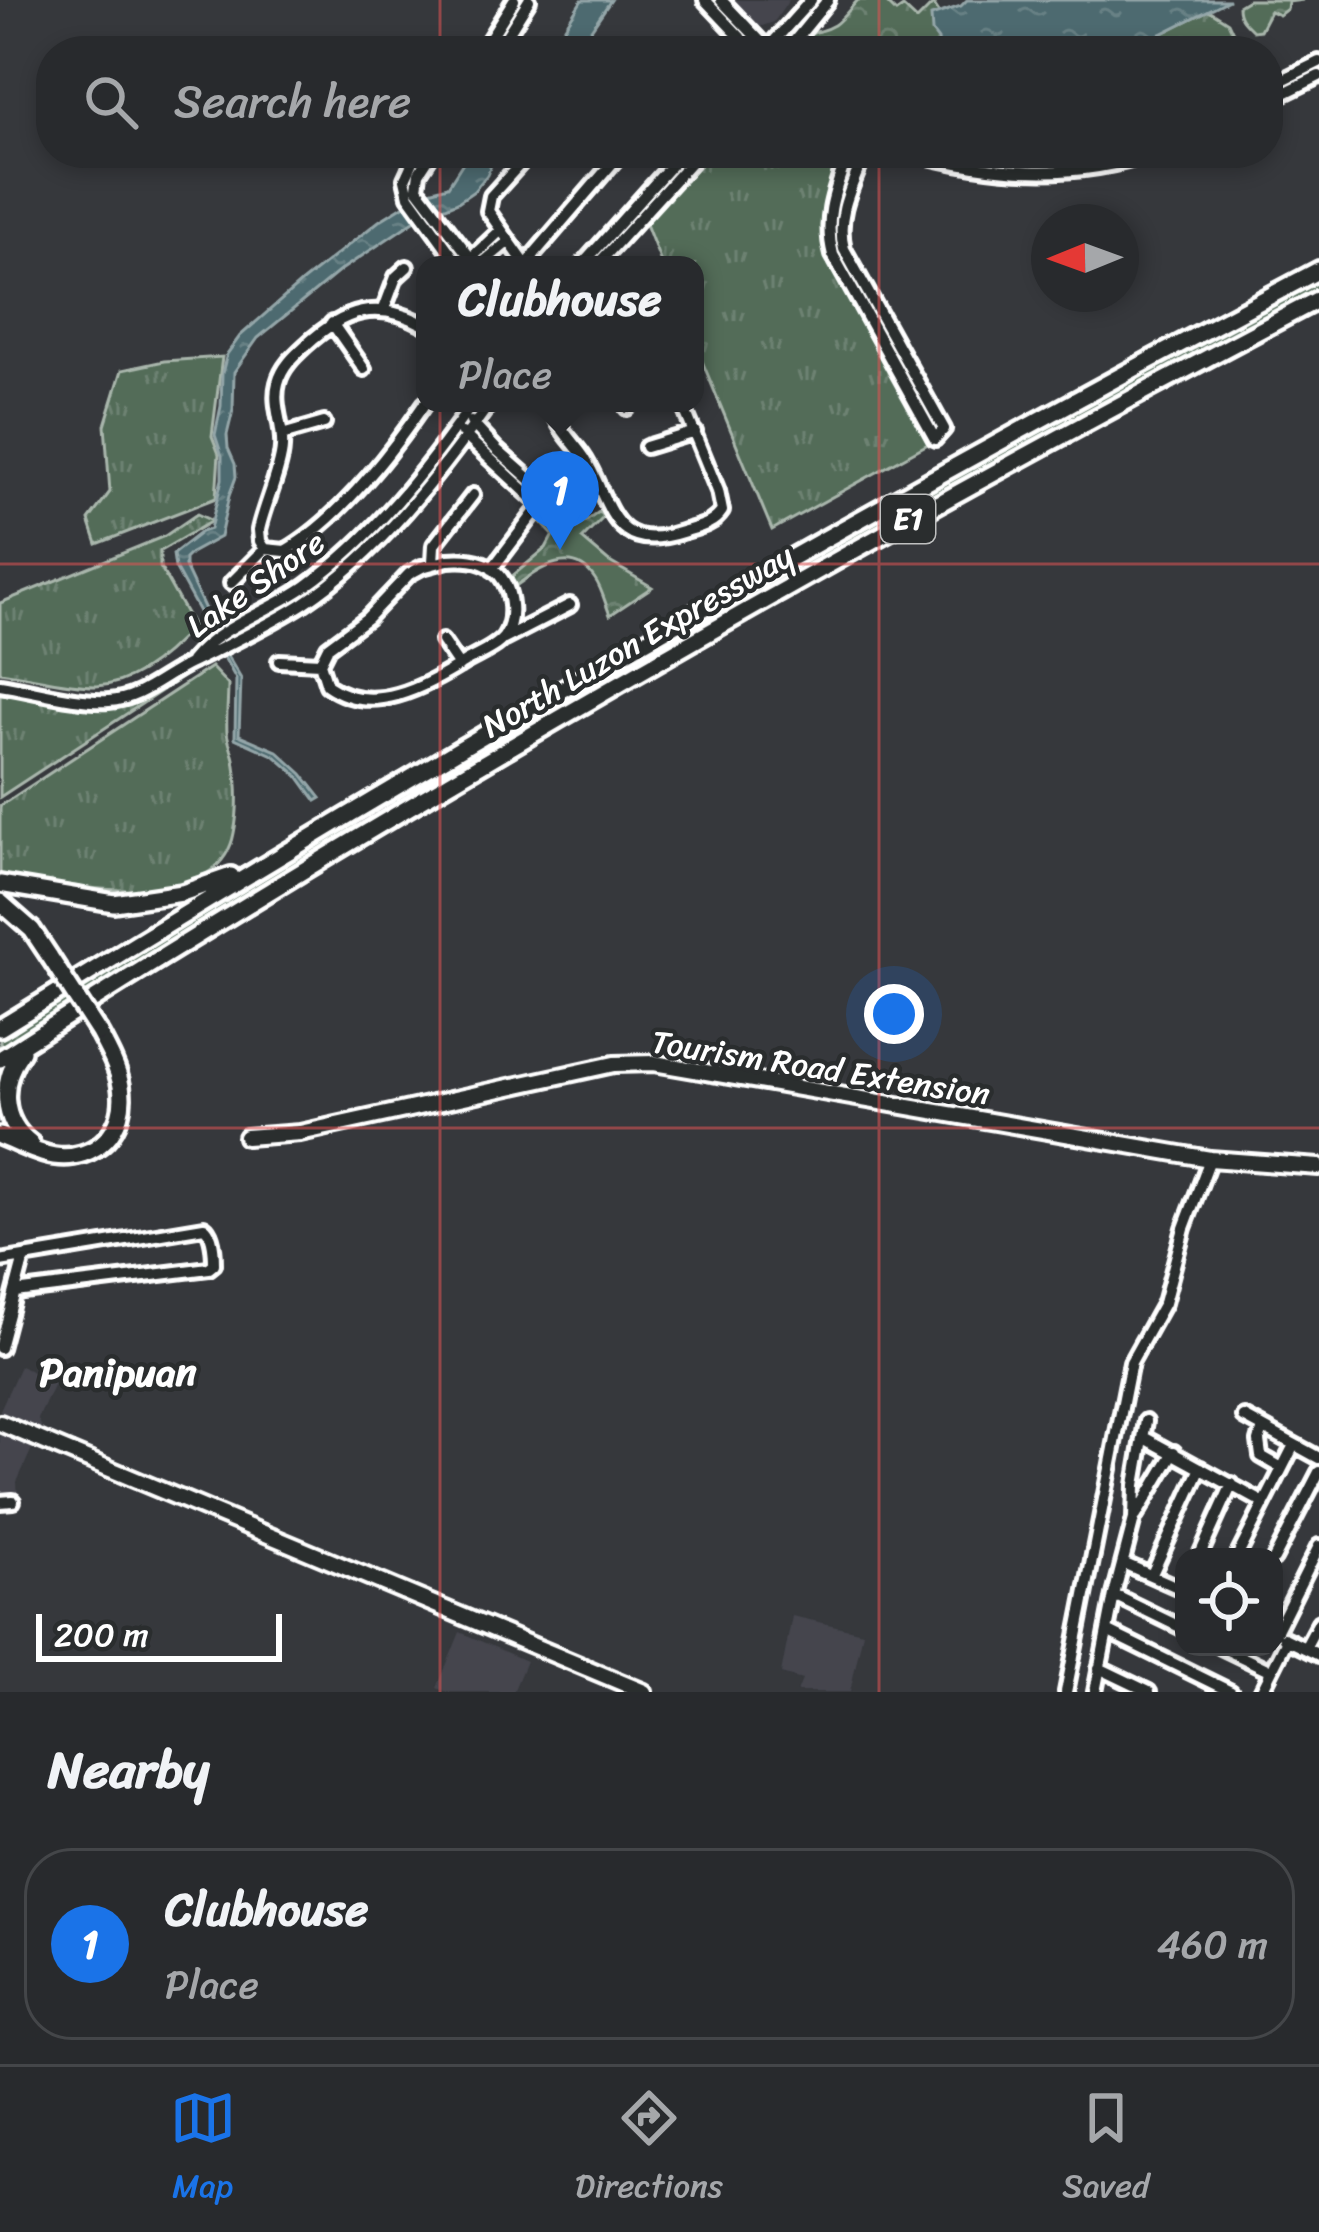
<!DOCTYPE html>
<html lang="en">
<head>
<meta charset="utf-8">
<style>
  body { margin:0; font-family:Sriracha,sans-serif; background:#303235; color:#f1f3f6 }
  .controls { position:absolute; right:36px; bottom:36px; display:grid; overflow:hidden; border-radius:24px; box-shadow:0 6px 18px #0003 }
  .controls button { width:108px; height:108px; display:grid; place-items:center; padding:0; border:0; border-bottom:3px solid #444649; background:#282a2d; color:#f1f3f6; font:60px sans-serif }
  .compass { position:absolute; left:1031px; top:204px; width:108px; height:108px; border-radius:50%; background:#282a2d; box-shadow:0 6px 18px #0003; rotate:269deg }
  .scale { position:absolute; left:36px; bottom:30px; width:246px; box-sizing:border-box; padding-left:12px; border:6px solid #fff; border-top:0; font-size:33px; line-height:42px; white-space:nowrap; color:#fff; -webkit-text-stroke:9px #2a2d2e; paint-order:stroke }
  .you { position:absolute; left:894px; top:1014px; width:42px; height:42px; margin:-30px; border:9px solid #fff; border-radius:50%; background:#1a73e8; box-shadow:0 0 0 18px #1a73e833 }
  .badge { display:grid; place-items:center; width:78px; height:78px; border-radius:50%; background:#1a73e8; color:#fff; font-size:39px; font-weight:700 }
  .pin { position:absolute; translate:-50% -99px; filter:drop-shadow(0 3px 6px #0008) }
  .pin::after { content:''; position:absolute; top:63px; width:42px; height:36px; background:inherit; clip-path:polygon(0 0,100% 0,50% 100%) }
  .popup { position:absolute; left:416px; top:256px; width:288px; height:156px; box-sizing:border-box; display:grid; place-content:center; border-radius:24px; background:#282a2d; filter:drop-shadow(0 3px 9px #0005); font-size:39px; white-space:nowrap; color:#a5a7aa }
  .popup b { font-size:45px; color:#f1f3f6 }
  .popup::after { content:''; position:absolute; left:50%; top:100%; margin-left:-24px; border:24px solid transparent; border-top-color:#282a2d }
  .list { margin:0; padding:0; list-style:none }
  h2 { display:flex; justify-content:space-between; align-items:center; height:156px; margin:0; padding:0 48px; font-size:51px }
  h2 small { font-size:39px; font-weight:400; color:#a5a7aa }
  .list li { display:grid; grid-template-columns:78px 1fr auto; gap:36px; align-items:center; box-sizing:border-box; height:192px; margin:0 24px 24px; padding:0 24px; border:3px solid #444649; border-radius:48px }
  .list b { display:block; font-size:45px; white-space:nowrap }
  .list p { margin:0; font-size:39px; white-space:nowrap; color:#a5a7aa }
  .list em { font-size:39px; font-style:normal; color:#a5a7aa }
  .icon { flex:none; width:66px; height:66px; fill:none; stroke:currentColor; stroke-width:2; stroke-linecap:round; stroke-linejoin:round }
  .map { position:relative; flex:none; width:1319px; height:1692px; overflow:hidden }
  .search { position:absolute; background:#282a2d; box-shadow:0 6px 18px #0003; left:36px; right:36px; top:36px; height:132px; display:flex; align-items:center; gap:30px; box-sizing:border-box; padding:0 42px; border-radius:48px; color:#a5a7aa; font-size:45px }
  .sheet { height:372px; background:#282a2d }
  nav { display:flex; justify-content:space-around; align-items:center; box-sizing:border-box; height:168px; border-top:3px solid #444649; background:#282a2d; font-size:33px; color:#a5a7aa }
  nav a { display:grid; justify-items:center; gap:6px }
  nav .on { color:#1a73e8 }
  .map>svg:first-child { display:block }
</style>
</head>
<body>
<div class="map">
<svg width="1319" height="1692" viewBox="0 0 1319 1692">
  <defs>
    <pattern id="grass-tufts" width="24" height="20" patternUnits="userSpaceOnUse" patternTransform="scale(3)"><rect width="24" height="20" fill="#536c59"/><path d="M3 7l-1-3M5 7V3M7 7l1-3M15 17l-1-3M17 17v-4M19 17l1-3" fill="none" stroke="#6d8272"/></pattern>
    <pattern id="forest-crowns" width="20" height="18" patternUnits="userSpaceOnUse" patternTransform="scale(3)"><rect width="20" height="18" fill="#536c59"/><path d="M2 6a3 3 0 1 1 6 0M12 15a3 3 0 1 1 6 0" fill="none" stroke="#6d8272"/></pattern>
    <pattern id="water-ripples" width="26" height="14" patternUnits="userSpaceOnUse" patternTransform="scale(3)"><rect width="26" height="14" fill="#4d6b70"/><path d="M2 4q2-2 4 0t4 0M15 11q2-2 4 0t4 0" fill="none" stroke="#688185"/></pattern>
  </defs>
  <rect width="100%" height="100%" fill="#36383c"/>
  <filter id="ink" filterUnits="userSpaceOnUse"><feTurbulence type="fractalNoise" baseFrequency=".00833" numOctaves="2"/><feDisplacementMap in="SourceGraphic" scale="24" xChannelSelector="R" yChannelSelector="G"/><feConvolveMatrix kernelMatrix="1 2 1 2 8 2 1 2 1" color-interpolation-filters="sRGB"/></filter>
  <g filter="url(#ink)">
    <path fill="#44454d" d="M732,0h57l-15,22 -12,4 -9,-1 -23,-22z
      M20,1366l35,16 -17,37 9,19 -47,-21v-7z
      M0,1430l34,14 -17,38 1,17 -18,1z
      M792,1616l71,16 -13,60h-53l5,-12 -21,-6z
      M460,1632l66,29 -13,31h-66l-10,-4z"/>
    <path fill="url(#grass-tufts)" stroke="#a9b6ac" stroke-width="3" d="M704,153h139l-22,72 5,26 102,193 -156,86 -77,-186v-79h-33l-18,-46z
      M1319,277v18l-919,510h-6l-3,-4v-6l437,-254z
      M222,357l-10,79 7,18 -3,44 -119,46 -8,-24 21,-28 -5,-67 17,-55 42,-9z
      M197,514l15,7 -52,30v16l33,59c-23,26 -59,59 -97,60 -31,0 -65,-10 -96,-14v-69l165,-67z
      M203,656l4,5 -207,136v-108l110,14z
      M211,667l17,18c0,15 -2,31 -1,47 1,9 5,18 7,27 4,24 5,50 0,74 -16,88 -175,50 -234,42v-69z
      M347,821l8,4 -3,11 -352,217v-20z"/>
    <path fill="url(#forest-crowns)" stroke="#a9b6ac" stroke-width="3" d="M858,0h26l12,12 7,-5 14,13 16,-16 8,12 2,35h-143c10,-25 16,-15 34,-26 8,-5 17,-18 24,-25z
      M1248,0h55l-15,2 -1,7 -8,6 -9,-4 -10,19 -7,1c-8,-8 -15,-13 -15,-25z
      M1209,10l19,12 7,15 -3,6 3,8h-20l-11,-5 -4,5h-73z
      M548,493l16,21 7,18 28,-20 5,5 -22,22 26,22 44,26 -42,28c-5,-12 -8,-26 -15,-36 -24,-37 -61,-6 -85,11l-6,-7 42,-35 7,-13 -22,-23 5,-1 9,10 12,-10 -8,-11z"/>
    <path fill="url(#water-ripples)" stroke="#94a6a9" stroke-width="3" d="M582,0h29l-24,35 -14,16h-44l7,-8 25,-10z
      M967,0h262l-102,51h-101c-23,-11 -25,-6 -47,0 -11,3 -28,0 -40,0l-1,-11 -6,-8 -1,-16 30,-10z
      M469,153h27l-9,22 -13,16 -16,11 -41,17 -76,51 -83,68 -24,34 -1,38 -6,25 1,13 7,16 1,13 -7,19 -9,41 -29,16 -6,6v8l40,85 16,27 -2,56 38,16 25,23 19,24 -5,3 -18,-25 -23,-20 -40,-18 1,-59 -61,-111 -2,-14 28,-22 9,-3 12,-50v-23l-7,-21 6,-29 1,-33 5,-19 13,-18 63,-55 76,-60 47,-29 22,-6z"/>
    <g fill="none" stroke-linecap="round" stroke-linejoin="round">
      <defs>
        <path id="minor" d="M705,0l35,37 9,14
          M721,0l39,41
          M775,40l36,-40
          M788,49l40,-49
          M482,51l32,-51
          M497,51l32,-51
          M1268,87l51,-25
          M1268,101l51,-25
          M417,153l-12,26 4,17 50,69
          M432,153l-13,20 -2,15 59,77
          M848,153c-12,35 -25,65 -15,102l102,184 9,-10 -100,-180c-9,-34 9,-65 21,-96
          M913,153c79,21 161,28 240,0
          M977,153l61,6 55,-6
          M466,263l34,-32
          M480,265l29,-24
          M526,265l-38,-54 3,-15 39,-43
          M528,265l7,-12 86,-100
          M582,265l100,-112
          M597,265l102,-112
          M384,309l12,-32 11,-10
          M332,323l32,46
          M425,325c-48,-26 -81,-15 -119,20 -12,11 -24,22 -28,38 -6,22 6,43 4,65 -1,22 -18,58 -23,82l1,11 5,8 20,2c54,-31 105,-97 140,-148
          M554,403c-1,23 19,37 31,56 27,45 26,96 97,73 16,-5 31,-7 40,-21l-4,-20 -36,-88
          M627,408l4,-5
          M471,422l26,28 51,45
          M462,433l78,72
          M282,435l42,-12
          M646,447l49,-15
          M448,560c15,-1 32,-1 45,9 19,14 24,48 11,68 -8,11 -27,18 -39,25 -41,25 -93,55 -138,23l-7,-22 8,-16 39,-29 42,-44 13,-7z
          M433,562l1,-17 39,-50
          M492,569l56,-74 37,-35
          M231,583l34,-34
          M504,639l66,-34
          M442,641l17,25
          M191,661c28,-35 78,-49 115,-75 67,-48 120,-116 167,-183
          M279,661l41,2
          M0,685c33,5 76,18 109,16 32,-2 54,-25 82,-38 38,-19 77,-37 113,-60 75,-50 134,-127 186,-200
          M0,1261l204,-34c9,6 10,26 10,37l-5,4 -194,24
          M0,1348l24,-91
          M1244,1417l75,41
          M1263,1428l-4,13 2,15 21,12
          M1145,1438l119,65
          M0,1502l13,-1
          M1136,1516l38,-64
          M1199,1557l33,-73
          M1237,1557l57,-112
          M1274,1559l45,-87
          M1123,1563l61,27
          M1152,1574l49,-106
          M1114,1595l70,34
          M1107,1631l124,61
          M1275,1634l44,-88
          M1284,1638l35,17
          M1221,1647l50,24
          M1305,1648l14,-26
          M1099,1668l50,24
          M1066,1692l65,-330 33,-59 20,-75 26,-69
          M1095,1692l19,-97 20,-76 1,-34 11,-64
          M1261,1692l26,-52"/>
        <path id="major" d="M246,1137l54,-4 314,-69 40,-1 556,96 109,8
          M0,1423l644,269"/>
        <path id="highway" d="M0,884l114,19 68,-10 49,-17
          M0,902l32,28 18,27
          M0,1028c431,-269 869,-521 1319,-758
          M22,1051c-22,30 -22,70 9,93
          M0,1059c429,-273 869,-524 1319,-760
          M0,1136c18,7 35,17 54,20 42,6 74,-27 67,-70 -3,-18 -13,-36 -22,-53"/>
      </defs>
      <use href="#minor" stroke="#fff" stroke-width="20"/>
      <use href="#major" stroke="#fff" stroke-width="22"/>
      <use href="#highway" stroke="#fff" stroke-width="24"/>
      <use href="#minor" stroke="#2a2d2e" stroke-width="10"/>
      <use href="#major" stroke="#2a2d2e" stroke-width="14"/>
      <use href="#highway" stroke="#2a2d2e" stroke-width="15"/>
      <defs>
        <path id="highway-bridge" d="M50,957l49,76"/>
      </defs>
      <use href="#highway-bridge" stroke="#fff" stroke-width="24" stroke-linecap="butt"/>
      <use href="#highway-bridge" stroke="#2a2d2e" stroke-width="15"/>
    </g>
  </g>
  <path fill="none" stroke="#de5353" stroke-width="3" stroke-opacity="0.55" d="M440,0v51M879,0v51M440,153v1539M879,153v1539M0,564h1319M0,1128h1319"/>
  <g text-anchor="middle" stroke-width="9" stroke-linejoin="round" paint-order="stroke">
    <rect fill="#2a2d2e" stroke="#bfc0c0" stroke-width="3" x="881" y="495" width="54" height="48" rx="9"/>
    <g font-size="30" font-weight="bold" fill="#fff">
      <text x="908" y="529">E1</text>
    </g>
    <g font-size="33" fill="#fff" stroke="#2a2d2e">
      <text transform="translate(255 583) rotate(-35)" y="12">Lake Shore</text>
      <text transform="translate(637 640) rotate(-30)" y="12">North Luzon Expressway</text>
      <text transform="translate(821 1067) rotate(9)" y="12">Tourism Road Extension</text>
    </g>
    <g font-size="39" font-weight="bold" fill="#fff" stroke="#2a2d2e">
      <text x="118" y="1386">Panipuan</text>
    </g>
  </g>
</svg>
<div class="controls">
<button><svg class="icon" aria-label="locate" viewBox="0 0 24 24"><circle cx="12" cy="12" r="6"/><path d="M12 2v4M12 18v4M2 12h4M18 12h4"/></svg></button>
</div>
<svg class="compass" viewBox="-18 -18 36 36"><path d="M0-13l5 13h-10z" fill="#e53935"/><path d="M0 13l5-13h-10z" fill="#a5a7aa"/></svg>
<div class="scale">200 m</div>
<div class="you"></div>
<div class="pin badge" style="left:560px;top:550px">1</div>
<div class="popup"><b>Clubhouse</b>Place</div>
<div class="search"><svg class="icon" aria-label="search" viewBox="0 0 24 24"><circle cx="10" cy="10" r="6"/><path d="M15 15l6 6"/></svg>Search here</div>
</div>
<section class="sheet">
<h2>Nearby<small></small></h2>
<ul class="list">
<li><span class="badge">1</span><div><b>Clubhouse</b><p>Place</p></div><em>460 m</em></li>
</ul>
</section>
<nav>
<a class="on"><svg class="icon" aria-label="map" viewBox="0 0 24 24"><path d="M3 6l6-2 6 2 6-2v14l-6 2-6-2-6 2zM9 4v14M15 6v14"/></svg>Map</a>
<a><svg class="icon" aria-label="directions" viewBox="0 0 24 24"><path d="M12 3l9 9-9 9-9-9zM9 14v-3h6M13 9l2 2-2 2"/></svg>Directions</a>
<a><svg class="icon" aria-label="saved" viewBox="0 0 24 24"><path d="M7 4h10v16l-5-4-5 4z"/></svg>Saved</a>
</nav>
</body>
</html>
